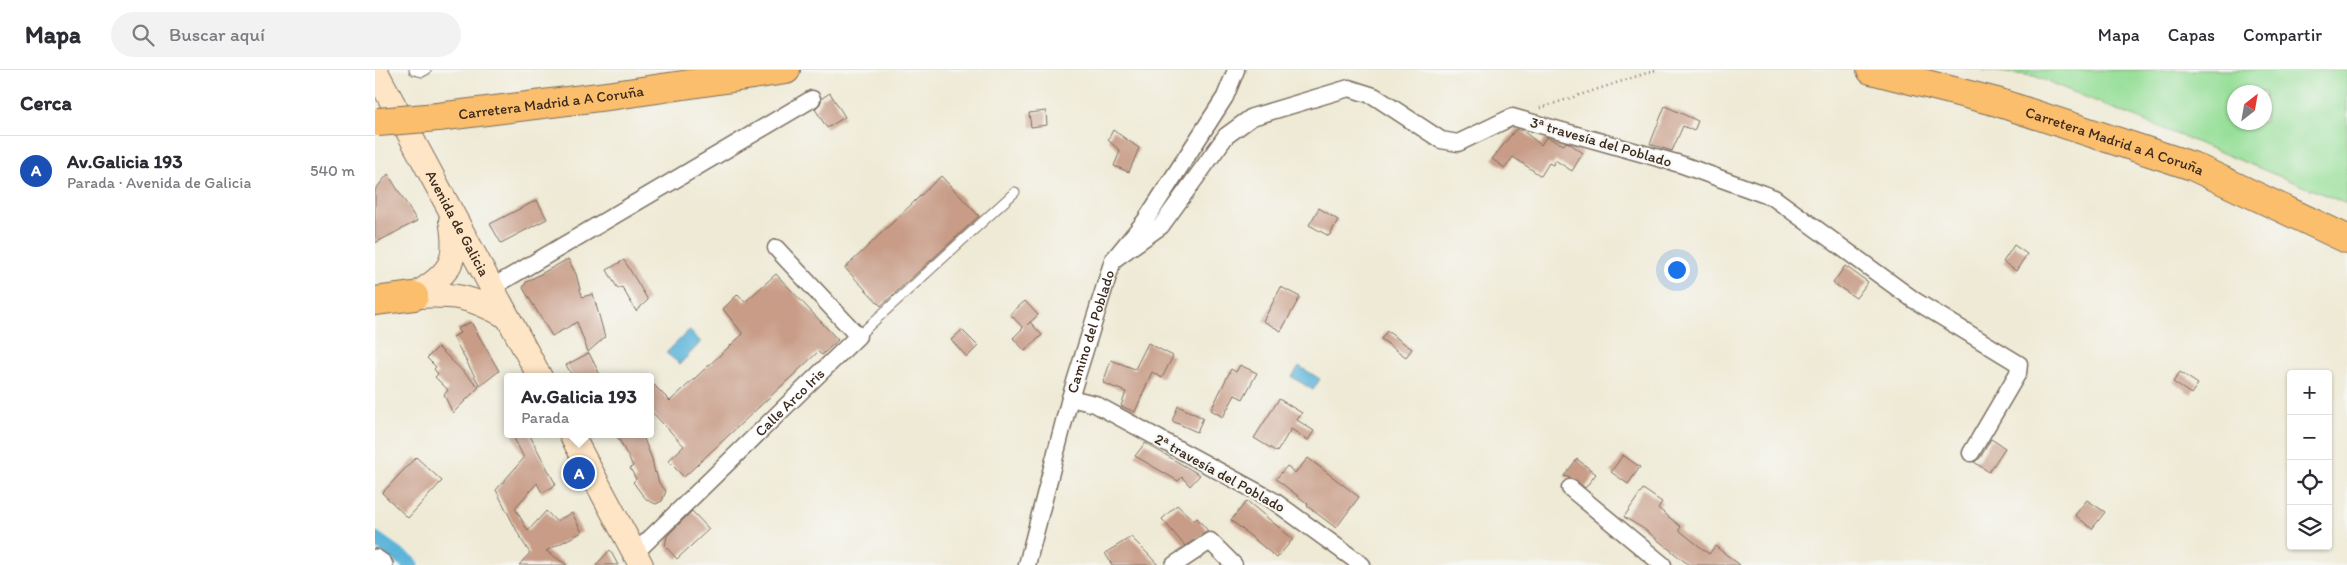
<!DOCTYPE html>
<html lang="es">
<head>
<meta charset="utf-8">
<style>
  body { margin:0; font-family:Itim,sans-serif; background:#f2f2f3; color:#2b2b33 }
  .controls { position:absolute; right:15px; bottom:15px; display:grid; overflow:hidden; border-radius:5px; box-shadow:0 1px 4px #0004 }
  .controls button { width:45px; height:45px; display:grid; place-items:center; padding:0; border:0; border-bottom:1px solid #e1e1e2; background:#fff; color:#2b2b33; font:25px sans-serif }
  .compass { position:absolute; left:1852px; top:15px; width:45px; height:45px; border-radius:50%; background:#fff; box-shadow:0 1px 4px #0004; rotate:31deg }
  .you { position:absolute; left:1301px; top:199px; width:18px; height:18px; margin:-12px; border:4px solid #fff; border-radius:50%; background:#1a73e8; box-shadow:0 0 0 8px #1a73e833 }
  .badge { display:grid; place-items:center; width:32px; height:32px; border-radius:50%; background:#d1495b; color:#fff; font-size:16px; font-weight:700 }
  .pin { position:absolute; translate:-50% -50%; border:2px solid #fff; box-shadow:0 1px 5px #0006 }
  .popup { position:absolute; left:129px; top:303px; width:150px; height:65px; box-sizing:border-box; display:grid; place-content:center; border-radius:5px; background:#fff; filter:drop-shadow(0 1px 4px #0005); font-size:16px; white-space:nowrap; color:#7c7c81 }
  .popup b { font-size:19px; color:#2b2b33 }
  .popup::after { content:''; position:absolute; left:50%; top:100%; margin-left:-10px; border:10px solid transparent; border-top-color:#fff }
  .list { margin:0; padding:0; list-style:none }
  h2 { display:flex; justify-content:space-between; align-items:center; height:65px; margin:0; padding:0 20px; font-size:21px }
  h2 small { font-size:16px; font-weight:400; color:#7c7c81 }
  .list li { display:grid; grid-template-columns:32px 1fr auto; gap:15px; align-items:center; box-sizing:border-box; height:70px; padding:0 20px; border-top:1px solid #e1e1e2 }
  .list b { display:block; font-size:19px; white-space:nowrap }
  .list p { margin:0; font-size:16px; white-space:nowrap; color:#7c7c81 }
  .list em { font-size:16px; font-style:normal; color:#7c7c81 }
  .icon { flex:none; width:28px; height:28px; fill:none; stroke:currentColor; stroke-width:2; stroke-linecap:round; stroke-linejoin:round }
  .map { position:relative; flex:none; width:1972px; height:495px; overflow:hidden }
  header { display:flex; align-items:center; gap:30px; box-sizing:border-box; height:70px; padding:0 25px; background:#fff; border-bottom:1px solid #e1e1e2 }
  header strong { font-size:24px }
  nav { display:flex; gap:28px; margin-inline-start:auto; font-size:18px }
  .search { width:350px; height:45px; background:#f2f2f3; display:flex; align-items:center; gap:12px; box-sizing:border-box; padding:0 18px; border-radius:28px; color:#7c7c81; font-size:19px }
  main { display:flex }
  aside { flex:1; background:#fff }
  .map>svg:first-child { display:block }
</style>
</head>
<body>
<header>
<strong>Mapa</strong>
<div class="search"><svg class="icon" aria-label="search" viewBox="0 0 24 24"><circle cx="10" cy="10" r="6"/><path d="M15 15l6 6"/></svg>Buscar aquí</div>
<nav><a>Mapa</a><a>Capas</a><a>Compartir</a></nav>
</header>
<main>
<aside>
<h2>Cerca<small></small></h2>
<ul class="list">
<li><span class="badge" style="background:#1a4fb4">A</span><div><b>Av.Galicia 193</b><p>Parada · Avenida de Galicia</p></div><em>540 m</em></li>
</ul>
</aside>
<div class="map">
<svg width="1972" height="495" viewBox="0 0 1972 495">
  <rect width="100%" height="100%" fill="#f6f6f2"/>
  <filter id="ink" filterUnits="userSpaceOnUse"><feTurbulence type="fractalNoise" baseFrequency=".02" numOctaves="2"/><feDisplacementMap in="SourceGraphic" scale="10" xChannelSelector="R" yChannelSelector="G"/><feConvolveMatrix kernelMatrix="1 2 1 2 8 2 1 2 1" color-interpolation-filters="sRGB"/></filter>
  <filter id="wash" filterUnits="userSpaceOnUse"><feTurbulence type="fractalNoise" baseFrequency=".0096" numOctaves="4" result="noise"/><feDisplacementMap in="SourceGraphic" scale="20" xChannelSelector="R" yChannelSelector="G"/><feGaussianBlur stdDeviation="1.12" result="paint"/><feColorMatrix in="noise" values="0 0 0 0 0 0 0 0 0 0 0 0 0 0 0 0 0 1.4 0 .05"/><feComposite in="paint" operator="in"/></filter>
  <g filter="url(#wash)">
    <rect width="100%" height="100%" fill="#efead5"/>
    <path fill="#97df99" stroke="#69845c" fill-rule="evenodd" d="M1608,0h364v134l-313,-128zM1860,22h30v30h-30z"/>
    <path fill="#5cb4d9" stroke="#4c6f7c" d="M314,260l12,12 -21,22 -14,-11z
      M924,296l21,13 -7,11 -21,-13z"/>
    <g fill="none" stroke-linecap="round" stroke-linejoin="round">
      <path stroke="#5cb4d9" stroke-width="15" d="M0,469l37,26"/>
    </g>
    <g id="blocks">
      <path fill="#c89c87" d="M455,23l15,24 -18,11 -12,-19 5,-5 2,-6z
        M1290,36l33,15 -4,10 -11,-5 -11,25 -22,-7z
        M671,41l1,14 -16,2 -2,-14z
        M1141,59l7,2 18,14 5,-8 18,8 2,-3 3,1 14,10 -11,18 -17,-11 -2,5 -4,-2 -8,13 -28,-19 -8,11 -13,-9z
        M738,60l26,18 -10,24 -15,-6 6,-15 -12,-11z
        M13,104l29,47 -42,22v-53z
        M566,106l38,40 -98,90 -36,-38z
        M162,130l10,19 -46,24 -11,-19z
        M944,138l19,12 -9,16 -20,-11z
        M1639,175l13,9 -11,17 -13,-9z
        M193,189l8,15 6,23 11,-3 12,43 -17,15 -11,-30 -25,14 -29,-48 3,-6z
        M249,190l24,40 -12,11 -14,-24 -4,2 -11,-19z
        M1470,196l23,16 -12,16 -23,-15z
        M401,204l62,66 -16,15 -4,-3 -134,125 -16,-16 16,-15 -34,-36v-29l20,20 73,-67 -20,-25 15,-15 7,8z
        M906,217l19,10 -19,34 -18,-10z
        M650,231l13,14 -11,10 3,-3 12,13 -17,16 -12,-13 10,-10 -13,-14z
        M96,252l28,49 -19,15 -27,-49 7,-4 -3,-4z
        M587,260l16,16 -11,11 -16,-17z
        M1012,261l25,18 -6,8 -25,-18z
        M773,273l25,13 -11,22 -10,-6 -17,40 -14,-6 5,-14 -23,-9 8,-23 24,9z
        M63,277l41,40 -26,26 -9,-18 4,-5 -13,-13 3,-3 -4,-5 2,-2 -9,-9z
        M214,283l12,24h-28l-7,-12z
        M865,295l17,8 -14,26 -8,-4 -12,22 -12,-7 20,-41 5,3z
        M1805,302l18,12 -7,10 -18,-12z
        M904,329l23,14 -5,7 17,11 -6,9 -17,-11 -14,23 -23,-14z
        M803,336l25,12 -6,14 -25,-11z
        M137,364h17l27,51 -14,8 -5,-10 -22,25 13,23 18,-20 10,10 16,-8 10,19 -36,19 21,14h-48l11,-12 -9,-14 -25,-49 28,-32z
        M241,364h26l10,25 3,14 1,-1 3,11 7,8 -4,10 -6,3 -9,-4 -6,-7 -8,-11 3,-3 -6,-11 3,-2z
        M1616,369l14,9 -16,24 -15,-10 6,-4z
        M770,373l19,11 36,21 -10,11 -8,-9 -4,4 -43,-25z
        M1248,385l17,12 -12,17 -17,-12z
        M41,387l26,24 -34,37 -26,-25z
        M933,388l51,39 -23,31 -29,-22 1,-2 -32,-25 11,-13 8,7z
        M1202,389l19,15 -11,14 -9,-8 -12,-4z
        M1268,419l19,13 -4,6 23,19 -2,3 30,24 6,-8 25,19h-51l-45,-36 -20,-12z
        M1712,430l18,12 -13,17 -17,-14z
        M872,431l46,38 -16,19 -46,-38z
        M802,435l17,16 3,-3 11,13 -23,15 -23,-27z
        M317,441l17,18 -32,30 -12,-13 2,-10z
        M756,467l16,16 11,12h-46l-7,-12z
        M235,480l8,15h-22z"/>
    </g>
  </g>
  <g filter="url(#ink)">
    <use href="#blocks" fill-opacity="0" stroke="#7a6d5e" stroke-width="1"/>
    <g fill="none" stroke-linecap="round" stroke-linejoin="round">
      <defs>
        <path id="service" d="M39,0l8,2 4,-2
          M483,266l157,-144"/>
        <g id="minor">
          <path d="M738,190l48,-34 65,-90 26,-19 97,-29 25,8 67,44 17,3 54,-26 168,47 94,34 140,102 105,64 -1,9 -47,80"/>
          <path d="M116,218l321,-189"/>
          <path d="M695,328l25,6 179,97 88,64"/>
          <path d="M1195,418l93,77"/>
          <path id="s1" d="M260,483l223,-217 -82,-88"/>
          <path id="s2" d="M652,495l43,-167 43,-138 32,-39 80,-124 11,-27"/>
          <path d="M799,495l36,-24 24,24"/>
        </g>
        <path id="tertiary" d="M0,490l7,5"/>
        <g id="secondary">
          <path id="s3" d="M0,0l165,307"/>
          <path d="M39,226c36,-24 45,-32 37,-76"/>
          <path d="M39,226c41,-2 55,0 92,20"/>
          <path d="M196,364l70,131"/>
        </g>
        <g id="trunk">
          <path id="s4" d="M1496,0l126,32 195,64 155,73"/>
          <path id="s5" d="M63,47l177,-22 171,-25"/>
          <path d="M0,231l39,-5"/>
        </g>
      </defs>
      <use href="#service" stroke="#7a6d5e" stroke-width="11"/>
      <use href="#minor" stroke="#7a6d5e" stroke-width="19"/>
      <use href="#tertiary" stroke="#7a6d5e" stroke-width="24"/>
      <use href="#secondary" stroke="#7a6d5e" stroke-width="26"/>
      <use href="#trunk" stroke="#7a6d5e" stroke-width="30"/>
      <path stroke="#7a6d5e" stroke-width="2.5" stroke-dasharray="1 4" stroke-linecap="butt" d="M1165,38l116,-38"/>
      <use href="#service" stroke="#fff" stroke-width="9"/>
      <use href="#minor" stroke="#fff" stroke-width="16"/>
      <use href="#tertiary" stroke="#fff" stroke-width="21"/>
      <use href="#secondary" stroke="#fde5c5" stroke-width="24"/>
      <use href="#trunk" stroke="#fabe6d" stroke-width="28"/>
      <defs>
        <path id="trunk-bridge" d="M3,52l60,-5"/>
      </defs>
      <use href="#trunk-bridge" stroke="#7a6d5e" stroke-width="30" stroke-linecap="butt"/>
      <use href="#trunk-bridge" stroke="#fabe6d" stroke-width="28"/>
    </g>
  </g>
  <g text-anchor="middle" stroke-width="4.5" stroke-linejoin="round" paint-order="stroke">
    <g font-size="15" fill="#3b2a1e" stroke="#f6f6f2">
      <text dy="5" stroke="none"><textPath href="#s5" startOffset="114">Carretera Madrid a A Coruña</textPath></text>
      <text transform="translate(1226 72) rotate(16)" y="5">3ª travesía del Poblado</text>
      <text dy="5" stroke="none"><textPath href="#s4" startOffset="254">Carretera Madrid a A Coruña</textPath></text>
      <text dy="5" stroke="none"><textPath href="#s3" startOffset="174">Avenida de Galicia</textPath></text>
      <text dy="5" stroke="none"><textPath href="#s2" startOffset="242">Camino del Poblado</textPath></text>
      <text dy="5" stroke="none"><textPath href="#s1" startOffset="216">Calle Arco Iris</textPath></text>
      <text transform="translate(845 403) rotate(29)" y="5">2ª travesía del Poblado</text>
    </g>
  </g>
</svg>
<div class="controls">
<button>+</button>
<button>−</button>
<button><svg class="icon" aria-label="locate" viewBox="0 0 24 24"><circle cx="12" cy="12" r="6"/><path d="M12 2v4M12 18v4M2 12h4M18 12h4"/></svg></button>
<button><svg class="icon" aria-label="layers" viewBox="0 0 24 24"><path d="M12 4l9 5-9 5-9-5zM3 14l9 5 9-5"/></svg></button>
</div>
<svg class="compass" viewBox="-18 -18 36 36"><path d="M0-13l5 13h-10z" fill="#e53935"/><path d="M0 13l5-13h-10z" fill="#7c7c81"/></svg>
<div class="you"></div>
<div class="pin badge" style="left:204px;top:403px;background:#1a4fb4">A</div>
<div class="popup"><b>Av.Galicia 193</b>Parada</div>
</div>
</main>
</body>
</html>
